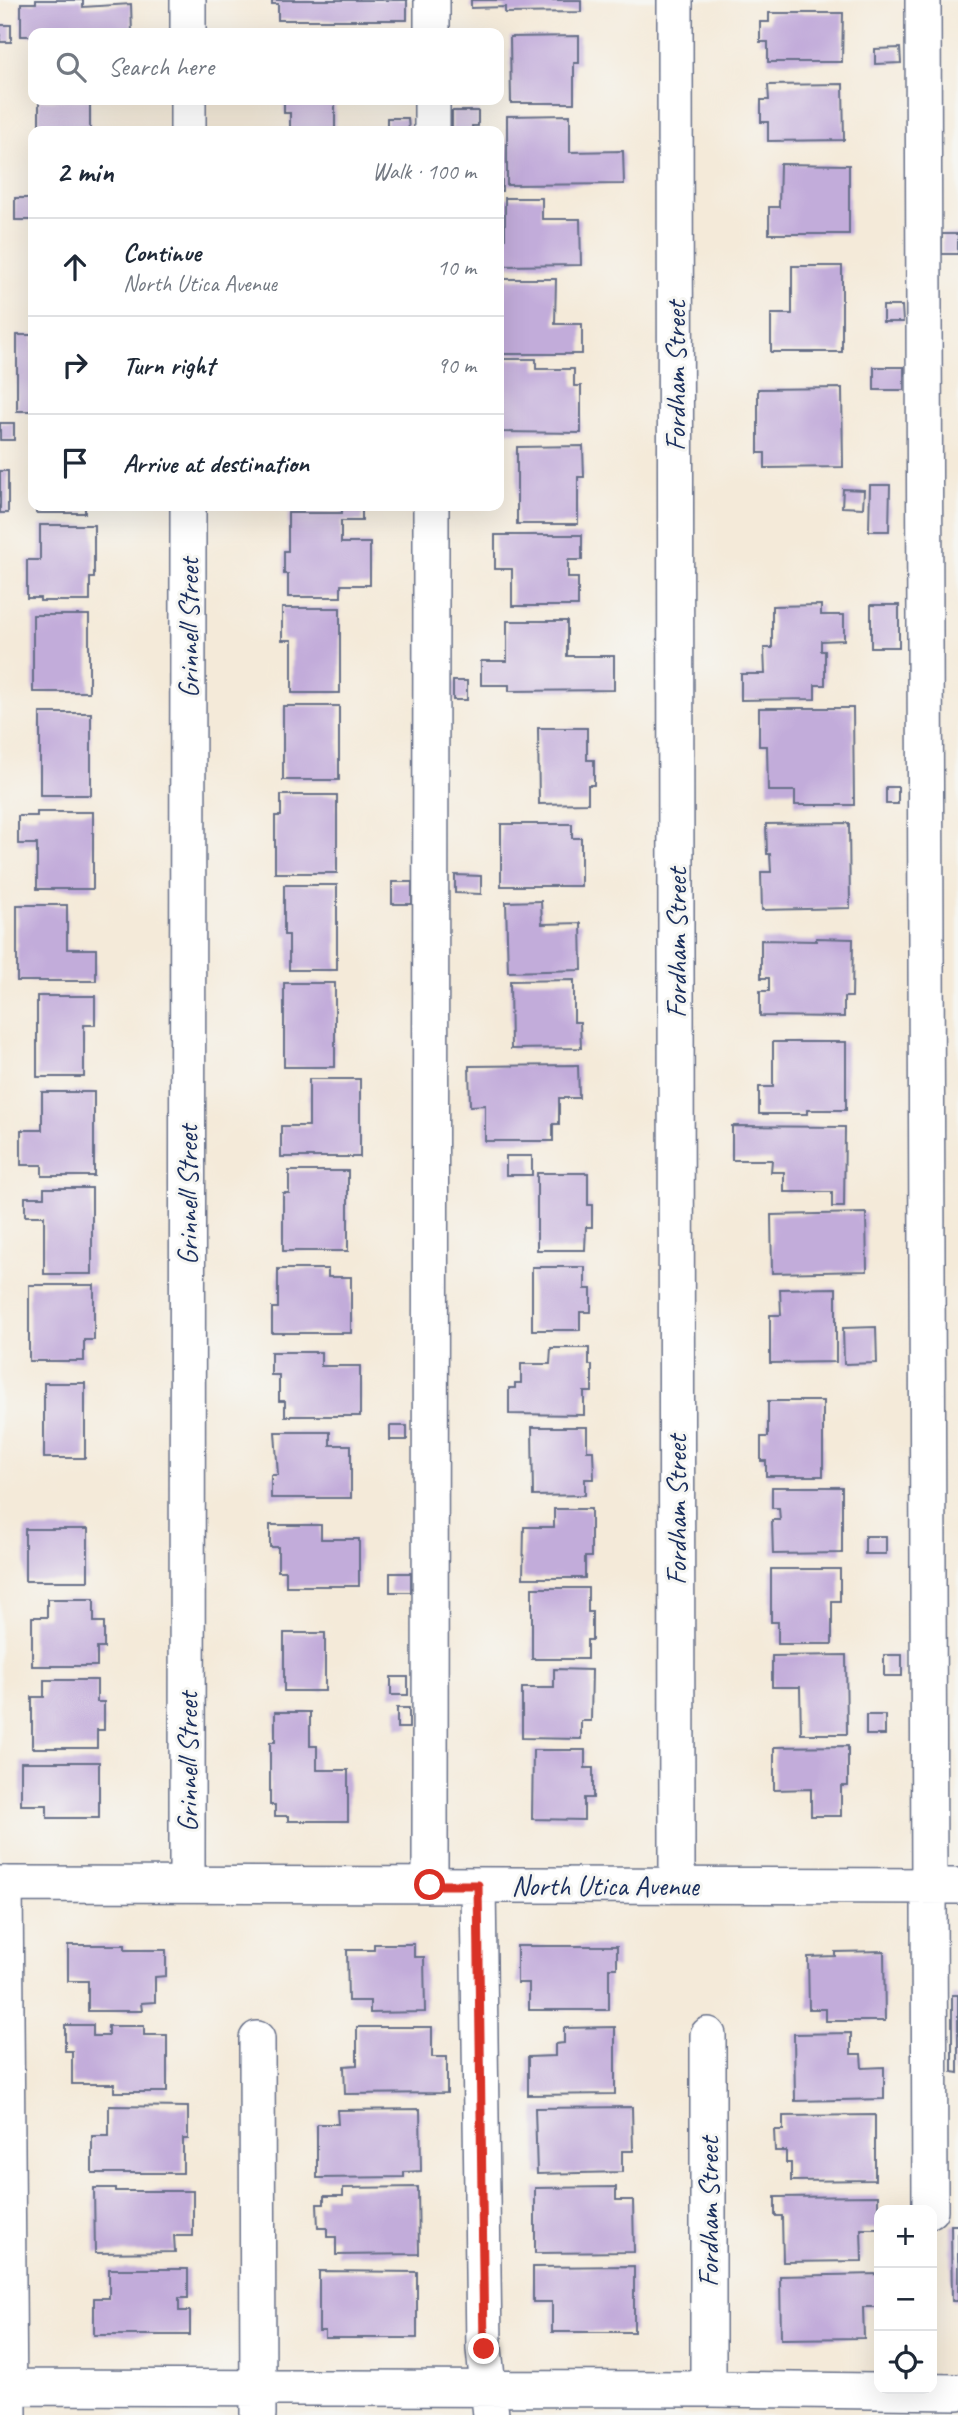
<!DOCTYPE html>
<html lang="en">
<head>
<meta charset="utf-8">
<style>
  body { margin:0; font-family:Caveat,sans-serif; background:#f6f6f7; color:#1f2937 }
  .controls { position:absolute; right:21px; bottom:21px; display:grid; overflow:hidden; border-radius:14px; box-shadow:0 7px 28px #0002 }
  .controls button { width:63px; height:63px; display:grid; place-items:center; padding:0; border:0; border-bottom:2px solid #e0e1e3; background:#fff; color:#1f2937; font:35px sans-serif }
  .stop { position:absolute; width:21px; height:21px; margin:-16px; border:5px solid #d93025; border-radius:50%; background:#fff }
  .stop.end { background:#d93025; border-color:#fff; box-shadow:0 2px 7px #0008 }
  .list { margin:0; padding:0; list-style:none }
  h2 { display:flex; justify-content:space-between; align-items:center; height:91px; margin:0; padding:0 28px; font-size:30px }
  h2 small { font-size:23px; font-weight:400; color:#747a83 }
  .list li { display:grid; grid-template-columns:46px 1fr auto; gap:21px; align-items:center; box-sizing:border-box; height:98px; padding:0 28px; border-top:2px solid #e0e1e3 }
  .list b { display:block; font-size:26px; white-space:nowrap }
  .list p { margin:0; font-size:23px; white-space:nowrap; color:#747a83 }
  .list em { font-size:23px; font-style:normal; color:#747a83 }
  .icon { flex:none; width:38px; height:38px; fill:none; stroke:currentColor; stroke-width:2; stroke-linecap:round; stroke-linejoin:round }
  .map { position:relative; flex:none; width:958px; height:2415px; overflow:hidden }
  .search { position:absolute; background:#fff; box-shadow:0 7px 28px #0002; left:28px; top:28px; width:476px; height:77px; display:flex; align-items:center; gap:18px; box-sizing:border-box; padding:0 24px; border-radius:14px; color:#747a83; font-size:26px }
  .panel { position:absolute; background:#fff; box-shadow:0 7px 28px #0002; left:28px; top:126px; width:476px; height:385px; border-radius:14px }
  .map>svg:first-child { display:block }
</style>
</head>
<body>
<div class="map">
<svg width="958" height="2415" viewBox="0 0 958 2415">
  <rect width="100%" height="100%" fill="#f6f6f2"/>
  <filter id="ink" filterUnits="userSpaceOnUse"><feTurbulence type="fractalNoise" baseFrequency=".0143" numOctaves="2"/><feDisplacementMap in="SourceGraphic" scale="14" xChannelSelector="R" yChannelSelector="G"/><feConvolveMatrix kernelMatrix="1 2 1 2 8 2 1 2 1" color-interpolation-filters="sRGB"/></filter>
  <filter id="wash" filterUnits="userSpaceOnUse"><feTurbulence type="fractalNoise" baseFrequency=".00686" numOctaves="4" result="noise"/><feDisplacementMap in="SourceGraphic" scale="28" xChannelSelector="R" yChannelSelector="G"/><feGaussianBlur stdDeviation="1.57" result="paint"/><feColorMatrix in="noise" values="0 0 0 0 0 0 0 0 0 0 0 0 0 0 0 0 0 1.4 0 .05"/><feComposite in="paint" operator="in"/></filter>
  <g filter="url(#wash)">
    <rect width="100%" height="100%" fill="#f4ead9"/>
    <g id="blocks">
      <path fill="#c2acda" d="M36,0h47v7l48,-3 1,29h-99v3h-12v-33h15z
        M272,0h135v20h-129v-16h-6z
        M471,0h110v12l-76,1v-6l-34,1z
        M769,13h74l-1,49h-74v-20h-8v-20h9z
        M0,25h11v17h-11z
        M579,36v27h-5v40h-63l-1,-66z
        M900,48l1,15 -26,1v-15z
        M843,84l1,56 -76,1v-19h-7v-22h8l-1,-15z
        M39,100h51v31h-51z
        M284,100h51v31h-45v-18h-6z
        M452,111h26v15h-6v5h-20z
        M570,115v37l53,-1 1,33 -117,1v-69z
        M387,118h21l1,13h-22z
        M499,162h3v29h-3z
        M780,164l69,1v69h-80v-27h10z
        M15,198h18v22h-18z
        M505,198h37v21h38l1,46 -82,1v-28h6z
        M942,234h16v20h-16z
        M792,266h50v86h-71v-38h21z
        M502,279h54l-1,45h27v30h-80v-24h-3v-13h3z
        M883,306h19l1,16h-20z
        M17,335h16v76h-16z
        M503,359h33v10h38v17h7v47l-82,-1v-62h4z
        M874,367h30v23h-30z
        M842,388l1,79 -78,1v-15h-7v-64z
        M0,423h14v17h-14z
        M583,446l1,31h-6v47h-61v-77z
        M0,471h8v42h-8z
        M870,485h20l-1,46h-20z
        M843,489l21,1 -1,18 -21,-1z
        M36,506h49v7h-49z
        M342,507h20v14h-21v22h29v42h-29v12h-53v-23h-4v-23h4v-38h54z
        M40,525h54v53h-4v23h-50v-3h-13v-38h13z
        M495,535h87v25h-14v18h10v28h-66v-37h-17z
        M821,605v10h23v25l-23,1v10h4v34h-10v14l-74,1v-26h24l-1,-26h8v-42z
        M871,605h28v42h-28z
        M282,608h58v85h-48v-53h-10z
        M33,615h56v77h-56z
        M507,621h60v35h47v34l-105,1v-6h-28v-24h26z
        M453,681h14v19h-14z
        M283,706h56v74h-56z
        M759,708h94l1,97h-59v-14h-27l-1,-45h-8z
        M40,713h51v82h-51z
        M538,728h49v32h7v25h-6v18l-49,1z
        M886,787h12v17h-12z
        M281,795h56v78h-62v-57h6z
        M37,812h56v77h-56v-45h-19v-28h19z
        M849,823l1,85 -88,2 -1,-38h10l-1,-18h-3l-1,-30z
        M501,824h71v14h9v48h-80z
        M455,875l26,1v18l-26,-1z
        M392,882h20v22h-20z
        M284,885h53v85h-48v-35h-5z
        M541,901l1,23 39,-1 1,47 -74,2 -2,-70z
        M17,905h50v44h29v32h-79z
        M816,938l37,1 -1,58h-8v20l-84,-1v-25h9v-13h-8v-38l55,1z
        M574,980v42h6l1,26 -70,1 -1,-68z
        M284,983h51v84h-51z
        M37,996h58v29h-11v52h-47z
        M773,1042h73v68h-39v4h-48v-27h14z
        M578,1065l1,33h-20v26h-6v17h-68v-36l-15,1 -1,-40z
        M309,1079h51v78h-79v-31h28z
        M42,1092h52v84h-52v-11h-21v-35h21z
        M732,1126l113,1 -1,80h-12v-15h-48v-20h-13l1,-12h-40z
        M506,1156h26v19h-26z
        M289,1171h59v80h-65v-58h6z
        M537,1173h51v32h4v22h-6l-1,23h-48z
        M44,1188h48v86h-48v-58h-19v-19h19z
        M866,1213l1,58 -95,2 -1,-58z
        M532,1267h53v22h6v23h-11v18h-48z
        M278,1269h50v8h23v56h-79v-25h6z
        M29,1285h65v55h-10v21h-55z
        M836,1288v74l-66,1v-48h11l-1,-26z
        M876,1327l1,36 -33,1 -1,-36z
        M551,1348h38v17h3v27h-8v23l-75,-1v-26h6v-5h6v-19h29z
        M271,1352h50v14h39v50h-75v-15h-6v-26h-8z
        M44,1383h41v75h-41z
        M768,1401h55v75h-57v-15h-5v-24h7z
        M390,1426h17v14h-17z
        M532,1427h55v24h6l1,28h-9v16l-52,1z
        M275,1432h55v13h21v53h-80v-23h7z
        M772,1487h70v66l-69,1 -1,-34h8l-1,-12h-7z
        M554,1509h37v48h-6v21h-62l1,-51h30z
        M270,1525h51v14h38v47h-73v-15h-8v-24h-8z
        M25,1529h63v52h-63z
        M865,1536h21v18h-21z
        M771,1569h69v32h-8v43h-54v-22h-7z
        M390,1573h21v19h-21z
        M532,1588h56v24h4v28h-5v19h-55z
        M47,1599h47v23h10v26h-7v18h-65v-49h15z
        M284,1633h41v58h-41z
        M846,1655l1,79h-46l-1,-47h-28v-31z
        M884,1655h18v21h-18z
        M554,1669l38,1 -1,51h-10v18l-59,-1v-50h32z
        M391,1677h17v18h-17z
        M44,1680h53v22h7v28h-7v18h-65v-51h12z
        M397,1708h12v20h-12z
        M275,1712h35v34h7v24h31v51h-60v-5h-13v-11h-5v-63h5z
        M866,1715h19v20h-19z
        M848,1746v40h-7v30h-30v-27l-37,1v-43z
        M533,1750h52v18h8v30h-9v22l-52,-1z
        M21,1762h78v56h-52v-13h-26z
        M374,1944h40v13h10l1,55 -55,1v-12h-22l-1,-51h27z
        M68,1945h57v5h41v26l-11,1v25l-14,1 1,8h-54v-30h-20z
        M517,1946h100v22h-8v42h-80v-27h-12z
        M884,1951l1,70h-59v-12h-17l-1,-52 27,-1v-4z
        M952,1995h6v78l-6,-1z
        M65,2025h28v11h15v-10h36v9h23v57h-53v-8h-42v-33h-7z
        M357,2027h75v30h15v36l-102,1 -1,-28 13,-1z
        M615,2027v67l-87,1v-38l27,-1v-12l9,-1v-15z
        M851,2033v21h10l1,14 22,-1v32l-89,2 -1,-67z
        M109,2106l79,1v32h-5v34h-91v-37h17z
        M632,2107l1,44h-11v21l-85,2 -2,-66z
        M420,2109l1,62 -17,1v5l-87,1v-54h21l-1,-14z
        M875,2115v65l-84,1v-18h-5v-12h-11l-1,-21h9v-14z
        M418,2187l1,67 -83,1v-18h-9v-9h-9l-1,-24h7v-8h19v-8z
        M616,2187v13h17l1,52 -99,1v-65z
        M94,2188h22v3h77v45h-19l1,16 -80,1z
        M878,2196v33h-17l1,32 -79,1 -1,-46h-7v-19z
        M951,2225h7v76h-6z
        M634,2266v66h-82v-30h-19v-35z
        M109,2269h79v29h-9v13h11v24h-96v-37h15z
        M319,2271l98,1v66h-92v-7h-6z
        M879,2274v33h-16l1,31 -83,1 -1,-63z"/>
    </g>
  </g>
  <g filter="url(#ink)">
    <use href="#blocks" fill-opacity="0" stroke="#677089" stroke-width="2"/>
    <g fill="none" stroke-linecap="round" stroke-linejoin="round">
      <defs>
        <path id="minor" d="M675,0l2,1885
          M923,0l7,2210
          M188,33v-33
          M432,33v-33
          M188,131v-31
          M432,131v-31
          M0,1884l958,2
          M5,1884l4,531
          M187,1884l1,-1378
          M430,1885l1,-1379
          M478,1885l6,464 7,66
          M708,2035v354
          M257,2039l1,376
          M0,2387l708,2 250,3"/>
      </defs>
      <use href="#minor" stroke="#677089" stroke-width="38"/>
      <use href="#minor" stroke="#fff" stroke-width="35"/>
    </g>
  </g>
  <g fill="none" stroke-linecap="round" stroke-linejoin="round" filter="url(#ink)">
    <path stroke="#d93025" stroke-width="9" d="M430,1885h48l6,464"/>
  </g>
  <g text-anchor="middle" stroke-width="6" stroke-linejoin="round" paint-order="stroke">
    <g font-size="28" fill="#1b2f5e" stroke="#f6f6f2">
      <text transform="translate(675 376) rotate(-90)" y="10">Fordham Street</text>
      <text transform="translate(188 628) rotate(-90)" y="10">Grinnell Street</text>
      <text transform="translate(676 943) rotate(-90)" y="10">Fordham Street</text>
      <text transform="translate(187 1195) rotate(-90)" y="10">Grinnell Street</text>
      <text transform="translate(676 1510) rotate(-90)" y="10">Fordham Street</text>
      <text transform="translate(187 1762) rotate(-90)" y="10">Grinnell Street</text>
      <text x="605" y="1895">North Utica Avenue</text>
      <text transform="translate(708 2212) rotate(-90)" y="10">Fordham Street</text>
    </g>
  </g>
</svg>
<div class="controls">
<button>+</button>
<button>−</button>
<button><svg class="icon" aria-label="locate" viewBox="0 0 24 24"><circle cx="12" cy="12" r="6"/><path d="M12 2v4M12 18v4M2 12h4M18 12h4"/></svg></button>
</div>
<div class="stop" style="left:430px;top:1885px"></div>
<div class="stop end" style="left:484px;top:2349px"></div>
<div class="search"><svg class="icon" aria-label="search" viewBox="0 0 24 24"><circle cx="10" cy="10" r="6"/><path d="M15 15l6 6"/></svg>Search here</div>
<section class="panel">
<h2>2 min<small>Walk · 100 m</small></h2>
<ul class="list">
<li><svg class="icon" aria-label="ahead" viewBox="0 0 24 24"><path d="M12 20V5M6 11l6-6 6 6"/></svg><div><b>Continue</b><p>North Utica Avenue</p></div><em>10 m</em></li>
<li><svg class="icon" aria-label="right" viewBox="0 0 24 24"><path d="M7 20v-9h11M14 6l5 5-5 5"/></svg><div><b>Turn right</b></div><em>90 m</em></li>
<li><svg class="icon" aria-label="arrive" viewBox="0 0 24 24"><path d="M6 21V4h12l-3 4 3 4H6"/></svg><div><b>Arrive at destination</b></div></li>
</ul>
</section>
</div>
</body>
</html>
